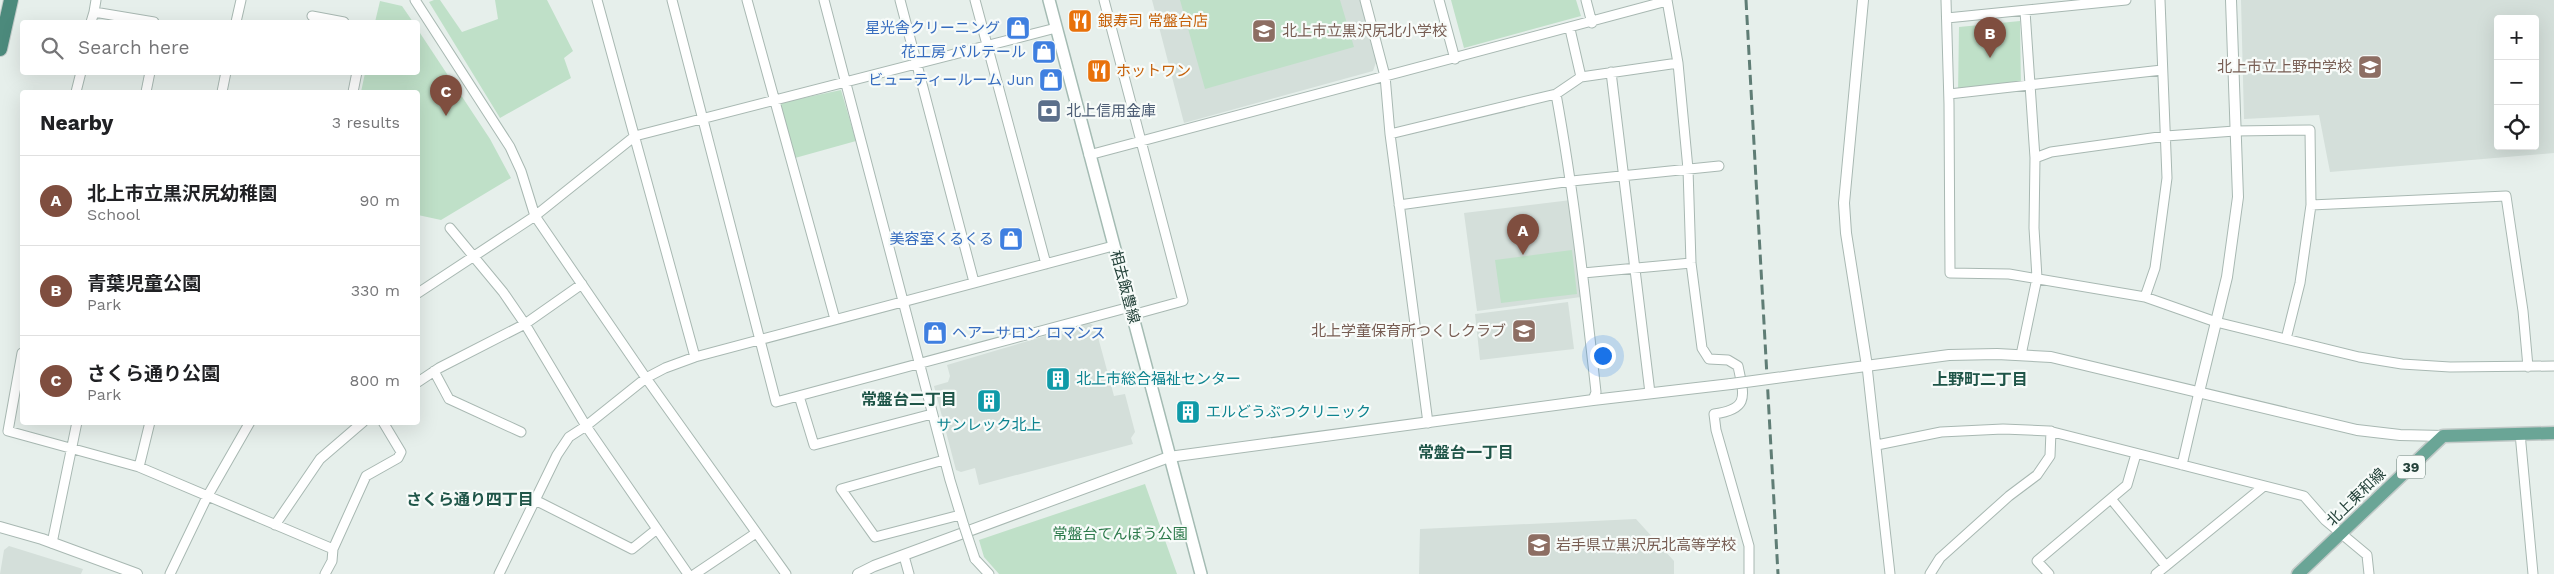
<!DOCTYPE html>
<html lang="en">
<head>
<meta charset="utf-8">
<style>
  body { margin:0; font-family:"Work Sans","Noto Sans JP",sans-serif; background:#f2f2f2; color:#202124 }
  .controls { position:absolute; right:15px; top:15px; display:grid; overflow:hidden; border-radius:5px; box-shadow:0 5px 20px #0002 }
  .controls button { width:45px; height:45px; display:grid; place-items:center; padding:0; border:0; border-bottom:1px solid #e0e0e0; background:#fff; color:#202124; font:25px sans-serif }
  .you { position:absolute; left:1602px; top:355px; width:18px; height:18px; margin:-12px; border:4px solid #fff; border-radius:50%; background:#1a73e8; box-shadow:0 0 0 8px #1a73e833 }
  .badge { display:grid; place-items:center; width:32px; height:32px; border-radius:50%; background:#7f4e3f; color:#fff; font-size:16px; font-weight:700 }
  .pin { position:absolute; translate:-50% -41px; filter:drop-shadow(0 1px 2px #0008) }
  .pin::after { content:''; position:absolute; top:26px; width:18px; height:15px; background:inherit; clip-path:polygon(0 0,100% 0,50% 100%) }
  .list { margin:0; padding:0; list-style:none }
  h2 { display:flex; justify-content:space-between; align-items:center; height:65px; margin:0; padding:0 20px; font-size:21px }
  h2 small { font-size:16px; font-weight:400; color:#757577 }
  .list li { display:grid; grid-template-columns:32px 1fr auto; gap:15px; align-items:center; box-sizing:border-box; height:90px; padding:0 20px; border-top:1px solid #e0e0e0 }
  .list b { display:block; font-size:19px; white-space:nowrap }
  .list p { margin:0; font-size:16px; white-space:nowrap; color:#757577 }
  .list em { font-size:16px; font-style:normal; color:#757577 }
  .icon { flex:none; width:28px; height:28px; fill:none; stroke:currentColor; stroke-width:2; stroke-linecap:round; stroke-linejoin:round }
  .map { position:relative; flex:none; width:2554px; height:574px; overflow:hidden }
  .search { position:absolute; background:#fff; box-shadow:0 5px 20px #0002; left:20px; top:20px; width:400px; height:55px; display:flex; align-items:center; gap:12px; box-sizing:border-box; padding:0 18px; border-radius:5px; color:#757577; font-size:19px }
  .panel { position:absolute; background:#fff; box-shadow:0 5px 20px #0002; left:20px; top:90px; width:400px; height:335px; border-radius:5px }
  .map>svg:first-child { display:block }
</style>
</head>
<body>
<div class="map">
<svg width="2554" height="574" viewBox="0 0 2554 574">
  <rect width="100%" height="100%" fill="#e6efeb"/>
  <path fill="#d4dfda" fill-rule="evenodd" d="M1152,0h208l16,62 -3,9 -189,52z
    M2241,0h313v153l-224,19 -11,-57 -75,4zM2498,19h37v127h-37z
    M1571,200l10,97 -104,14 -13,-98z
    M1568,302l6,47 -94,11 -5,-46z
    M1089,323l6,3 19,70 11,-2 10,38 -4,6 2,6 -154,41 -4,-17 -14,4 -5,-2 -22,-84 14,-4 2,-6 -3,-11z
    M1636,519l38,42v13h-255l1,-45z
    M9,546l74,23 -2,5h-81l4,-24z"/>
  <path fill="#bfe0c8" d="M434,0h6l22,32 36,-13 -3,-19h52l26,51 -9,7 7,20 -71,40 -71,-116z
    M1180,0h160l14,47 -149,42z
    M1451,0h125l5,16 -117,32z
    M380,1l22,5 11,16h-38z
    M2020,21l1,68 -63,6 1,-68z
    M418,30l72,109 21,39 -70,42 -23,-5v-123h-57l4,-19 53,-1z
    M841,90l15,51 -61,17 -15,-55z
    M1572,250l5,44 -76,9 -6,-43z
    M1145,484l32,90h-178l-15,-17 -5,-17z"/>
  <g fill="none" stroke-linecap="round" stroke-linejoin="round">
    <defs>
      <path id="minor" d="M96,0l-2,12 60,10
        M415,0l95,147 11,24 14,45 111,162 140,196
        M597,0l98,357
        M672,0l104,402 354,-95
        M747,0l88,319
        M824,0l126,480 14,46
        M900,0l74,282
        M975,0l71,264
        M1104,0l79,301 -51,14
        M1365,0l20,76 5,58 38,289
        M1439,0l16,59
        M1586,0l6,23
        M1667,0l11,63 10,106 3,94 11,85 7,11 19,1 10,6c6,30 12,43 -24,48l2,16 33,116v28
        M1946,0l3,104 1,169 59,1 136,23 71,25 143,35 43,7 48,3 104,-1
        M312,16l32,6
        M1947,18l179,-18
        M91,22l3,-10
        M236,22l5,-22
        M1570,29l11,48
        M1611,72l39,321
        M76,92l5,-20
        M146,92l4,-20
        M222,92l4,-20
        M353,92l4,-20
        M1556,94c18,99 29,198 40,298l-3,8
        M1949,94l213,-24
        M1390,134l166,-40 25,-17 97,-14
        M1089,155l578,-154
        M2035,158l16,-6 115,-16 69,-5 75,-1 1,75 -11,78 -14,56
        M1399,205l173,-24 147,-15
        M2311,205l195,-9 17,115 5,56
        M450,228l53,64 22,32 61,102 102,148
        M1583,273l108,-10
        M418,293l117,-77 100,-80 421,-108
        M2145,297l10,-29 12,-90 -7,-178
        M22,353l-14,78 131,36 194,82 -1,12 -7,13
        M2021,355l16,-77 -3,-50 1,-70 -10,-147
        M1867,366l23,208
        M434,371l15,28 72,33
        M418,382l21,-14 86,-44 57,-40
        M799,396l15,49 118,-31
        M2520,433l13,141
        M1877,445l64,-13 62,-3 46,2 255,65 21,24 42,35 2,19
        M944,460l-103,29 34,48 85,-22
        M2182,465l17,-73
        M139,467l11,-45
        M535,500l97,49 25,-20
        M2112,500l54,66
        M275,525l45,-66 43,-37
        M52,543l25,-121
        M333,549l33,-73 32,-18 3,-6 -18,-30
        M904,556l5,18
        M975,559l14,15
        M170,574l37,-77 43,-75
        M499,574l58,-119 12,-18 17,-11 60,-48 19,-10 30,-11 418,-111
        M695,574l61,-41
        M1930,574l10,-16 69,-62 28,-21 13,-19 1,-25
        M2049,574l-12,-13 90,-76 9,-31
        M2156,574l108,-88"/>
      <path id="tertiary" d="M1863,0l-19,203 2,30 21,133
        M1798,375l151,-20 48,-1 54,3 306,73 43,5 43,1
        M2199,392l28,-115 11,-80 -7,-197
        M0,527l42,12 95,35
        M858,574l16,-8 295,-109 424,-57 138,-16"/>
      <path id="secondary" d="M1049,0l152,574"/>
      <path id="primary" d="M2298,574l145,-138 111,-3"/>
      <path id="trunk" d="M0,49l11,-49"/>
    </defs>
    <use href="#minor" stroke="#a8b8b2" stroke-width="11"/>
    <use href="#tertiary" stroke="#a8b8b2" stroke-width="12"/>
    <use href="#secondary" stroke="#a4bbb3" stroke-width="14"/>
    <use href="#primary" stroke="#c2cac8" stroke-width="15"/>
    <use href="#trunk" stroke="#c2cac8" stroke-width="16"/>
    <use href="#minor" stroke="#fff" stroke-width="9"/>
    <use href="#tertiary" stroke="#fff" stroke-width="10"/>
    <use href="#secondary" stroke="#fff" stroke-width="11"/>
    <use href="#primary" stroke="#6aa596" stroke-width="12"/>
    <use href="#trunk" stroke="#4c8a7c" stroke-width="14"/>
    <path stroke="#5f7d75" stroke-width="3" stroke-dasharray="10 5" stroke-linecap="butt" d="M1746,0l32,574"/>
    <defs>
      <path id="minor-bridge" d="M964,526l11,33"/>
      <path id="tertiary-bridge" d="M1731,384l67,-9"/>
    </defs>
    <use href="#minor-bridge" stroke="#a8b8b2" stroke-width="11" stroke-linecap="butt"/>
    <use href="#tertiary-bridge" stroke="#a8b8b2" stroke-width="12" stroke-linecap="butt"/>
    <use href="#minor-bridge" stroke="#fff" stroke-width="9"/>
    <use href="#tertiary-bridge" stroke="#fff" stroke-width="10"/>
  </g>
  <defs>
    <symbol id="restaurant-square" viewBox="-11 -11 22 22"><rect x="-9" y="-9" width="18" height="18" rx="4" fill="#e8710a" stroke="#f7fbf9"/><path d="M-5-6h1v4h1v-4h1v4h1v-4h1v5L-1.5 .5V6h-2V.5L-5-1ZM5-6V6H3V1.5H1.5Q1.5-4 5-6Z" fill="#fff"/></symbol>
    <symbol id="shop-square" viewBox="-11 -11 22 22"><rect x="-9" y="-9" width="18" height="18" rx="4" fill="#3f7fe0" stroke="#f7fbf9"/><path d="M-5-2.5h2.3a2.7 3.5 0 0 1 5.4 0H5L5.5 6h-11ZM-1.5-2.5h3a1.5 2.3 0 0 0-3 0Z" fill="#fff"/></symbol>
    <symbol id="school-square" viewBox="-11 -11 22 22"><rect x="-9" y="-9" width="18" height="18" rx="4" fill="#8d6e63" stroke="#f7fbf9"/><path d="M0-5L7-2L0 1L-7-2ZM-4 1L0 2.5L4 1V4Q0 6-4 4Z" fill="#fff"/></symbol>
    <symbol id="bank-square" viewBox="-11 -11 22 22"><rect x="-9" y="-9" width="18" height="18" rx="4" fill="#5c6f8a" stroke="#f7fbf9"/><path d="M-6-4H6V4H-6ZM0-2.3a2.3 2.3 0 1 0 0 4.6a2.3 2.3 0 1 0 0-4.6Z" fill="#fff"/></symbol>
    <symbol id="building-square" viewBox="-11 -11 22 22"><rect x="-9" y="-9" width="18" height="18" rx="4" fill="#0f9aa8" stroke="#f7fbf9"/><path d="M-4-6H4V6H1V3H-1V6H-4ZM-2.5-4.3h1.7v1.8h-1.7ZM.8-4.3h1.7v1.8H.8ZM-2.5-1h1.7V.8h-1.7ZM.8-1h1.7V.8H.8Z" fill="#fff"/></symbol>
  </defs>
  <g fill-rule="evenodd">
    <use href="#restaurant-square" x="1066" y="7" width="28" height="28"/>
    <use href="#shop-square" x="1004" y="14" width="28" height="28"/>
    <use href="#school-square" x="1250" y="17" width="28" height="28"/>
    <use href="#shop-square" x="1030" y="38" width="28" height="28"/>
    <use href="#school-square" x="2356" y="53" width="28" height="28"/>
    <use href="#restaurant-square" x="1085" y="57" width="28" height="28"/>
    <use href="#shop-square" x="1037" y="66" width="28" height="28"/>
    <use href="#bank-square" x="1035" y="97" width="28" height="28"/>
    <use href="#shop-square" x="997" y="225" width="28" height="28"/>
    <use href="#school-square" x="1510" y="317" width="28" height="28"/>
    <use href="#shop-square" x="921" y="319" width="28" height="28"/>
    <use href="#building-square" x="1044" y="365" width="28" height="28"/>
    <use href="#building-square" x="975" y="387" width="28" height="28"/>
    <use href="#building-square" x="1174" y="398" width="28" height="28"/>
    <use href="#school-square" x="1525" y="531" width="28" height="28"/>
  </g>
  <g text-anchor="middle" stroke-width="4.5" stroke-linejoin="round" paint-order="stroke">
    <rect fill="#f7fbf9" stroke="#637a73" stroke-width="1" x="2397" y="455.5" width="28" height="23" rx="4"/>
    <g font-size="14" font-weight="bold" fill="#24423a">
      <text x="2411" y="472">39</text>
    </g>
    <g font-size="15" fill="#c56008" stroke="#f7fbf9" text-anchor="start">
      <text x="1098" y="26">銀寿司 常盤台店</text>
      <text x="1116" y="76">ホットワン</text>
    </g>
    <g font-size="15" fill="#366cbe" stroke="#f7fbf9" text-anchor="end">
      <text x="1000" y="33">星光舎クリーニング</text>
      <text x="1026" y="57">花工房 パルテール</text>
      <text x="1034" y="85">ビューティールーム Jun</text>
      <text x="994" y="244">美容室くるくる</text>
      <text x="952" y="338" text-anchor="start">ヘアーサロン ロマンス</text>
    </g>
    <g font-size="15" fill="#785e54" stroke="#f7fbf9" text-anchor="start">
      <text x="1282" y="36">北上市立黒沢尻北小学校</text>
      <text x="2352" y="72" text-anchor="end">北上市立上野中学校</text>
      <text x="1506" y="336" text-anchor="end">北上学童保育所つくしクラブ</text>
      <text x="1556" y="550">岩手県立黒沢尻北高等学校</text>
    </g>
    <g font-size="15" fill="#4e5e75" stroke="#f7fbf9" text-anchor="start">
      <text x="1066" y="116">北上信用金庫</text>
    </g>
    <g font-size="15" fill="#24423a" stroke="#f7fbf9">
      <text transform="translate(1125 287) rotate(75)" y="5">相去飯豊線</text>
      <text transform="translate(2356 497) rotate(-44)" y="5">北上東和線</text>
    </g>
    <g font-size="15" fill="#0d838f" stroke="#f7fbf9" text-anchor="start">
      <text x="1076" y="384">北上市総合福祉センター</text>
      <text x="1206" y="417">エルどうぶつクリニック</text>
      <text x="989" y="430" text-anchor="middle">サンレック北上</text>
    </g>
    <g font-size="15" fill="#2d7a4b" stroke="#f7fbf9">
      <text x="1120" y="539">常盤台てんぼう公園</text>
    </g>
    <g font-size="16" font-weight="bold" fill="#1f5548" stroke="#f7fbf9">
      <text x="1980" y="385">上野町二丁目</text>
      <text x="909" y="405">常盤台二丁目</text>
      <text x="1466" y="458">常盤台一丁目</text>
      <text x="470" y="505">さくら通り四丁目</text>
    </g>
  </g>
</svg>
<div class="controls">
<button>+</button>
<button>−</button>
<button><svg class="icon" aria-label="locate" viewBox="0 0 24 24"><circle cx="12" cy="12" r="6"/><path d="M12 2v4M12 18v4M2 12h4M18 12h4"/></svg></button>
</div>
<div class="you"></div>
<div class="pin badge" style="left:1523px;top:255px">A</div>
<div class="pin badge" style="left:1990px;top:58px">B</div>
<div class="pin badge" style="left:446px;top:116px">C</div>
<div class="search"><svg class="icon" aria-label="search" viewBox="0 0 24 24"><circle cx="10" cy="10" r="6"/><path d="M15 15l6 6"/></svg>Search here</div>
<section class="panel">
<h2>Nearby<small>3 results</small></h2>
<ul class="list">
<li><span class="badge">A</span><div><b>北上市立黒沢尻幼稚園</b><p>School</p></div><em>90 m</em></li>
<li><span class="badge">B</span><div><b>青葉児童公園</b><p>Park</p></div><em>330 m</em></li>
<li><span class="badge">C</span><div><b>さくら通り公園</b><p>Park</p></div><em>800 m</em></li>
</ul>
</section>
</div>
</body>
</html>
